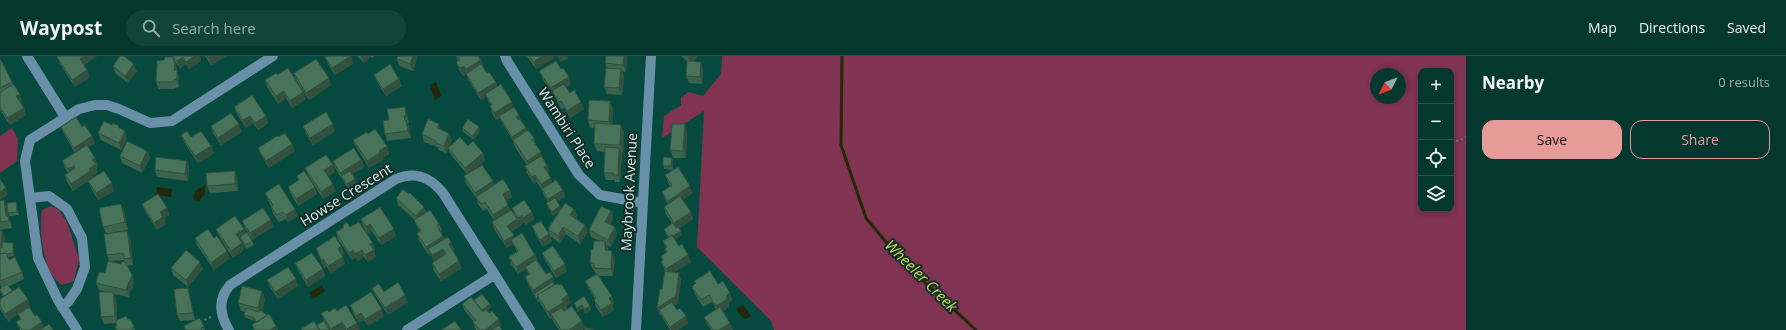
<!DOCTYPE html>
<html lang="en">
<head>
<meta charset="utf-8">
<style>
  body { margin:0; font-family:"Open Sans",sans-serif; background:#12433b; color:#f1f3f6 }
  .controls { position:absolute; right:12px; top:12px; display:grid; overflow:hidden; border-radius:8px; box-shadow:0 2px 6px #0003 }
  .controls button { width:36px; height:36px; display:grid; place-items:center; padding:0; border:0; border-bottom:1px solid #25524b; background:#04382f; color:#f1f3f6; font:20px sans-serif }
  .compass { position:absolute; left:1370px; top:12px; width:36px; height:36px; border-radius:50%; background:#04382f; box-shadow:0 2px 6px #0003; rotate:228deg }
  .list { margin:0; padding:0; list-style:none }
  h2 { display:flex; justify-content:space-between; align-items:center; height:52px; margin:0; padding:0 16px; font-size:17px }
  h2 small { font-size:13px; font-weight:400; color:#97acaa }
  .actions { display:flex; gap:8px; padding:12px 16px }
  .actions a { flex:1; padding:9px 0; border:1px solid #e69b98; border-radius:12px; text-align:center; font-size:14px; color:#e69b98 }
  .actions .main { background:#e69b98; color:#111 }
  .icon { flex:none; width:22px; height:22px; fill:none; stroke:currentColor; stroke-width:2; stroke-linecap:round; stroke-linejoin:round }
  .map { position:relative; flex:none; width:1466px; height:274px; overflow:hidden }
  header { display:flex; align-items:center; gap:24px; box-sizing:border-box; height:56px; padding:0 20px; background:#04382f; border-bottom:1px solid #25524b }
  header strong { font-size:19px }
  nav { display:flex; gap:22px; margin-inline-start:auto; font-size:14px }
  .search { width:280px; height:36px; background:#12433b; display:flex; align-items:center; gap:10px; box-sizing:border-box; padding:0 14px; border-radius:22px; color:#97acaa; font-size:15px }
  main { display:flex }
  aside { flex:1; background:#04382f }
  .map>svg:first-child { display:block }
</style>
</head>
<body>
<header>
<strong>Waypost</strong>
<div class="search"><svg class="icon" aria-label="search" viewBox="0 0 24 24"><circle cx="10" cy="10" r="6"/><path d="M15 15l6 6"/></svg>Search here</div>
<nav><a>Map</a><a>Directions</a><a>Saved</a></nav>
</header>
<main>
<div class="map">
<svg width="1466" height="274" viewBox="0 0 1466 274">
  <rect width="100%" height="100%" fill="#064a3f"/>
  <path fill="#813352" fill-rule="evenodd" d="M722,0h744v274h-692l-3,-9 -74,-74 7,-136 -42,27 2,-22 17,-11v-8l8,-5 14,4 18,-22zM1421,15h30v138h-30zM1376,18h24v24h-24z
    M12,72l6,11 -1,22 -17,12v-37z
    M51,150l8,4 8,12 12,37 -5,22 -12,4c-20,-12 -23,-54 -20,-75z"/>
  <path fill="#232808" d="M436,26l5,14 -6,4 -5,-15z
    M205,129v9l-6,7 -6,-2 2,-8z
    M157,131l15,2 -1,8 -15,-2z
    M322,229l3,6 -12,8 -4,-6z
    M743,249l8,11 -5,3 -4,-2 -6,-8z"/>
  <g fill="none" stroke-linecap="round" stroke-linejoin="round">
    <path stroke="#232808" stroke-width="3" d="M842,0l-1,89 25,73 35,42 75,70"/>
    <path stroke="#50867c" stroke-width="2" stroke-dasharray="2 3" stroke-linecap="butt" d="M1451,84l7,1 8,-4
      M200,266l13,-6"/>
    <path stroke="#698fa9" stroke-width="10" d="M27,0l38,61
      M505,0l2,5 72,114 21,20 43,8
      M30,142l19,-2 18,13 15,29 3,29 -8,22 -9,13 -6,5
      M77,274l-19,-30 -20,-42 -13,-97 5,-21 49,-31 16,-4h12l12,4 31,14 22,-2 101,-65
      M229,274c-10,-16 -11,-31 1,-45l166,-106c19,-8 34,-2 47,14l87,137
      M407,274l87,-55
      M636,274l15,-274"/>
  </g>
  <path fill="#3c634d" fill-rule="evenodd" d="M57,0h40l-13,9 3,5 3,7 -15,10 -15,-23z
    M172,0h28l1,5 -12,8 -3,-5 -6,4 -7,-9z
    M205,0h21l-15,9z
    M357,0h18l-3,2 -2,-1 -6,6z
    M418,0l-5,15 -14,-5 -2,-7z
    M456,0h22l5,11 4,6 9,9 1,4 16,21 14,24 7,7 2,7 8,14 -1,1 4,5 2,7 -1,1 4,9 11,8 2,7 -8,5 4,7h13l3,7 -1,2 9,7 3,7 -8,12 -14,-10 -6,9 -10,-7 -2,-7 11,-18 -6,5 -5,-9 -2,-4 3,-1 -5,-6 -2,-6 -5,-8 -3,2 -7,-11 -2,-7 2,-1 -12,-18 -2,-6 -11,-18 -2,-5 -4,2 -4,-7 -2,-7 1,-1 -3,-4 -1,-4 -6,3 -12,-19 -3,-7 1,-1 -4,3 -4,-7 -3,-7 2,-1z
    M527,0h26l1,2 -18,11z
    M558,0h9l1,2 -7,4z
    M627,0l-1,16 -4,-1 2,6 -2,18 -15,-1 -3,-7 3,-19 -2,-5z
    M681,0h17l-5,6 10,7 -1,15 -13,-1 -3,-7 1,-15z
    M325,1l29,6 -19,12 -7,-11z
    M0,4l22,41 -2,1 4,6 2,7 -16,10 -10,-15z
    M175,7l4,14v10l-5,2h-15l-3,-7z
    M113,10l24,5 -9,12 -13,-10z
    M561,13l10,15 -5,3 4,6 11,9 3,7 -14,9 -6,-10 -3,1 -7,-14 -1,1 -11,-18 -3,-7z
    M294,17l35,5 2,7 -22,15 -13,-20z
    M277,19l26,17 3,7 -14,9 -6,-10 -8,6 -11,-17 -2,-7z
    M374,19l25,4 3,7 -16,10 -9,-14z
    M610,45l3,7 -1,16 12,8 -1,21 -2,-1 1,3 -2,27h-5v-2h-9l-2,-7 1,-21 -8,-1 -3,-7 1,-16h-5l-2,-8z
    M234,51l34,16 -10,7 -5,-7 -7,5 -9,-14z
    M407,58l2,9h-1l1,4 2,11 -24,3 -2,-7 4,-14z
    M685,68l2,8 -1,26h-13l-3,-8z
    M211,70l31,6 -21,13 -8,-12z
    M303,70l32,5 -22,14 -7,-11z
    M61,71h21l13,16 -7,4 10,18 -2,1 2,6 -6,4 1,2 21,13 -16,9 -7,-12 -3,-7 -15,10 -6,-9 -2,-7 3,-2 -3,-5 -3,-7 13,-8 -11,-19z
    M120,72l7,10 -6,12 -20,-10 -3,-7z
    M462,72l18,3 -6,9 -11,-8z
    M441,73l11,11 -3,7 19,-1 15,7 2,7 -10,9 18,12 1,4 16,5 2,7 -6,4 4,10 4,3 -2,-6 20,4 2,7 -8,6 -2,-3 -4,3 -2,-4 2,5 -9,6 4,6 20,17 3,6 8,13 7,3 2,7 16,18 -5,4 1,3 -4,2 22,17 -3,2h-23l-6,-9 -1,-3 -2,1 -11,-18 -1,1 -10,-18 -3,-7 4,-2 -3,-6 -8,5 -7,-10 -2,-7 8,-5 -4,-8 -6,4 -13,-19 -2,-7 2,-2 -7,-11 -4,2 -5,-7 -1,-5 -11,-16 -2,-7 3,-2 -16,-19 -3,-7 -2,5 -8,-3v-3l-14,-5 -2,-8z
    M368,78l19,12 2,8 -7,4 1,2 -14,8 -13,-21 -3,-7z
    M181,79l10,2 20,9 3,7 -16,10 -14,-21z
    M278,81l14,7 3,7 -26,17 -8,-13 -3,-7z
    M147,95l3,7 -8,15 -20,-10 -2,-7z
    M672,102l1,3v9l-9,-1 -1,-3z
    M361,104l3,7 -12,7 4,9 -8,5 -13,-20 -2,-7z
    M187,105l2,7 -1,13 -31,-4 -2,-7z
    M333,109l2,7 -7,5 8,14 -13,8 -15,-24 -3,-7z
    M665,119l28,18 -10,7 8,12 2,7 -14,9 3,7 -7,4 4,7 9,9 3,7 -17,10 7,8 -3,23 -4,3 3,4 9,6 2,8 -10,6h-8l-8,-13 -1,-2h-1l-3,-7 5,-19 3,-18 -4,-9 1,-1 -1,-5 5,-3 -1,-4 1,-1 -3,-7 5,-3 -3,-6 -1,-3 8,-6 -6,-9 -2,-7 4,-3 -3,-5 -3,-7 8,-6 -2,-4z
    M297,120l18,11 2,7 -19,12 -7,-12 -3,-7 10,-7z
    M237,122l1,13 -28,2 -3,-7z
    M265,137l33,23 -10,6 -2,-3 -7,3 -6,-8 -2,-8 -3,-6z
    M396,142l28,9 2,6 13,11 3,7h-1l3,8 10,10 -1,1 9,18 -21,13 -7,-10 -2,-8 3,-1 -5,-9 -2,1 -9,-14 -2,-7 3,-2 -3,-4 -2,-7 -17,-15z
    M4,144l3,7 1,9 3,7 1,5 -12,2v-29z
    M16,146l1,3 2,10 -10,1 -1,-3z
    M121,148l3,7 4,19 -14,2 16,6 3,27 -6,1 7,15 -2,8 -1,-1 -2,9 -15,-3 2,5 1,21h11l6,7 1,3h-19l-1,-3 2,-1 -1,-3 -12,1 -3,-7 5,-25 -7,-2 -3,-7 9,-10 4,-12 -2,-6 -1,-22 -3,-6zM124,204l2,4h-5l-10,-3z
    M142,148l25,4 2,7 -5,3 2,6 -9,6 -12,-19z
    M611,155l2,7 -3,7 7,9 -6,13 -4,-2 1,4v1l7,8 -2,18h-15l14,20 2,8 -2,1 2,5 -11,7 -7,-10 -2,-7 1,-1 -7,-11 -3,-7 11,-7 -2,-4h-1l-3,-7 3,-13 7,-9 -9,-4 -2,-7z
    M361,163l35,17 -15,9 -9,-14 -4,3 -5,-8z
    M242,165l31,6 -21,13 -7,-12z
    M343,169l7,2 23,16 2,7 -1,1 2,6 -8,5 -4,-5 -6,4 -2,-3 -4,2 -14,-21 -2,-7 8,-5z
    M532,170l17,8 3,7 -9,6 -8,-13z
    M216,173h28l1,4 7,8 2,4 -8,4 -5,-9h-1l2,3 2,7 -11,8 -14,-22z
    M0,175l5,7 -1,4 9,1 1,3v10l-6,1 1,3 13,12 2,7 -15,7 3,5 16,8 2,8h-1l6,9 9,12 9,2h-33l-4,-8 4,-3 -2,-5 -10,7 -8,-12v-10l3,-2 -3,-6v-2l2,-1 -2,-4z
    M195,182h19l16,20 -16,12 -17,-25z
    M316,192l28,5 -2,2 3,9 -14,9 -5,-7 -2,2z
    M542,197l25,18 -11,7 -11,-18z
    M295,207l28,6 2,7 -17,11 -10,-17z
    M171,212l32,1 -15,18 -15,-12z
    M267,224l31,6 -20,13 -8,-12z
    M694,225l24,3 12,9 2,7 -3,2v5l-6,4 10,19h-22l-4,-6 -3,-7 12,-8 -4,-7 -9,5 -8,-13 -3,-7 3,-3z
    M372,232l12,4 24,10 -20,13 -13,-20z
    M190,239l5,25 -15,1 -3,-7z
    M265,243l-3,12 16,19h-24l-2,-5 4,-3 -1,-1 -9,-3 -2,-3 1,-3 -4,-1 -3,-8z
    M474,244l16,4 1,3 -4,4 14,15 -1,1 2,3h-26l-3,-8h1l-9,-11 -3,-7z
    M574,247l16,3 1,4 -5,3 -3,-5 -5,4z
    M350,249l34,11 -16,10 -4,-6 -5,3 -6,-10z
    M337,255l23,19h-14l-1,-1 -1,1h-14l-6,-9 -3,-8z
    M200,262l5,12h-20l-1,-4z"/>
  <path fill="#31503e" d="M84,0h13l-15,10 -2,-7z
    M195,0h5l1,5 -12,8 -3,-7z
    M212,0h14l-15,9 -2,-7z
    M351,0l3,7 -19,12 -3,-7z
    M361,0h9v1l-6,6z
    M413,0h5l-5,15 -3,-7z
    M543,0h10l1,2 -18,11 -3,-7z
    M559,0h8l1,2 -7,4z
    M624,0h3l-1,16 -3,-7z
    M689,0h9l-7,8 -3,-7z
    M183,1l3,7 -6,4 -3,-7z
    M481,4l3,7 -15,10 -3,-8z
    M701,6l2,7 -1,15 -2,-7z
    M175,7l4,14v10l-5,-17z
    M134,8l3,7 -9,12 -3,-7z
    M464,10l3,7 -4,3 -3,-8z
    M621,13l3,8 -2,18 -3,-7z
    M87,14l3,7 -15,10 -3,-7z
    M569,21l2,7 -17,11 -2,-4 2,4 -1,1 -3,-8z
    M329,22l2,7 -22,15 -3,-7z
    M399,23l3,7 -16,10 -3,-7z
    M496,26l2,7 -13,5 2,3 -6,3 -3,-7z
    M284,35l2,7 -8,6 -2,-8z
    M303,36l3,7 -14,9 -2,-7z
    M20,38l2,7 -3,2 -3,-7z
    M610,45l3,7 -1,21 -3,-7z
    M512,46l2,7 -15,7 1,2 -4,2 -2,-7z
    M581,46l3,7 -14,9 -3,-7z
    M405,51l2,7 2,9 -3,-7z
    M24,52l2,7 -16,10 -3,-7z
    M519,59l2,7 -2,2 -3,-7z
    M250,60l3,7 -7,5 -3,-8z
    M266,60l2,7 -10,7 -3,-7z
    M406,64l3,7 2,11 -3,-7z
    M239,68l3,8 -21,13 -3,-7z
    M333,68l2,7 -22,14 -3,-7z
    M439,68l2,7 -4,-3z
    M685,68l2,8 -1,26 -3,-7z
    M621,69l3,7 -1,21 -3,-8z
    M479,71l1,4 -6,9 -2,-4z
    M526,72l3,8 -14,8 -3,-7z
    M125,75l2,7 -6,12 -2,-7z
    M449,77l3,7 -6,13 -2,-7z
    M92,80l3,7 -19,12 -2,-7z
    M292,88l3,7 -26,17 -3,-7z
    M211,90l3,7 -16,10 -3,-7z
    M387,90l2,8 -7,4 1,2 -14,8 -2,-7 12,-10z
    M619,92l3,7 -2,27 -2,-7z
    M147,95l3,7 -8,15 -2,-7z
    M541,96l3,7 -15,9 -2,-7z
    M483,97l2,7 -17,15 -3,-7z
    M95,102l3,7 -2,1 2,6 -6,4 1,2 -20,13 -2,-7 18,-15 3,-9z
    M672,102l1,3v9l-2,-4z
    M361,104l3,7 -20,12 -4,-6z
    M187,105l2,7 -1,13 -3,-7z
    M333,109l2,7 -8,6 -3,-8z
    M547,109l2,7 -3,2 -2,-7z
    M74,110l2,7 -5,3 -3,-7z
    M235,115l2,7 1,13 -3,-7z
    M535,119l2,7 -3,2 -2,-7z
    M551,122l2,7 -10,6 -2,-7z
    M355,123l1,4 -8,5 -1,-4z
    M493,125l2,8 -19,9 -1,-5z
    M112,127l2,8 -16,9 -2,-7z
    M333,128l3,7 -13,8 -2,-7z
    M690,130l3,7 -22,15 -3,-7z
    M315,131l2,7 -19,12 -2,-7z
    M6,132l2,7 -8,5v-8z
    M510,134l2,7 -6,4 -3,-7z
    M563,134l2,7 -14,9 -3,-7z
    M4,144l3,7 2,14 -3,-5z
    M16,146l1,3 2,10 -2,-3z
    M121,148l3,7 4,19 -3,-8z
    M508,149l3,7 -16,10 -2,-7z
    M560,150l2,4 -9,6 -1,-4z
    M424,151l2,7 -8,9 -2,-7z
    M167,152l2,7 -5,3 2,6 -9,6 -3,-7 6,-11z
    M295,153l3,7 -10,6 -2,-7z
    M574,153l3,7 -4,6 -3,-7z
    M611,155l2,7 -5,11 -3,-7z
    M532,156l2,7 -8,6 -3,-7z
    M691,156l2,7 -16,11 -3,-7z
    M522,159l2,7 -4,3 -2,-7z
    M8,160l3,7 1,5 -3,-7z
    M517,163l3,7 -10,7 -3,-7z
    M271,164l2,7 -21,13 -2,-7z
    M370,168l2,7 -4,3 -2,-7z
    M585,169l3,7 -8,12 -2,-8z
    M563,171l3,7 -6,9 -2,-7z
    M615,171l2,7 -6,13 -3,-7z
    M244,173l2,7 -6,1 1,3 -3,1 -2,-7z
    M394,173l2,7 -15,9 -2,-7z
    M439,174h1l5,13 -17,6 2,4 -2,1 -2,-7z
    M2,175l3,7 -2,14 -2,-7z
    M127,175l3,7 3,27 -2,-7z
    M681,175l1,4 -11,7 -1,-4z
    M549,178l3,7 -9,6 -3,-7z
    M514,179l2,7 -5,-2 2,4 -6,4 -3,-7z
    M605,185l3,8v8l-3,-7z
    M451,186l3,7 -2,2 -3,-7z
    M13,187l1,3v10l-1,-3z
    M242,187l2,7 -11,8 -2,-7z
    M373,187l2,7 -1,1 2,6 -8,5 -3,-7 5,-11z
    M341,190l3,7 -4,3 -2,-7z
    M443,193l2,7 -10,7 -3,-8z
    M353,194l3,8 -4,2 -3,-7z
    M362,194l2,7 -6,4 -3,-7z
    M227,195l3,7 -16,12 -3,-7z
    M612,195l3,7 -2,18 -2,-7z
    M535,199l3,7 -13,5 1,2 -8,5 -2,-7z
    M688,199l3,7 -23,14 -2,-7z
    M343,201l2,7 -14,9 -3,-7z
    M323,203l3,7 -2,2 -3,-8z
    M459,205l3,7 -21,13 -2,-7z
    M200,206l3,7 -15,18 -2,-7z
    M565,208l2,7 -11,7 -2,-7z
    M323,213l2,7 -17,11 -2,-7z
    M679,217l2,7 -3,23 -16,11 -3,-4 2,5h-1l-3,-7z
    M132,218l2,7 -2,8 -2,-8z
    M553,221l2,7 -20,13 -2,-7z
    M296,223l2,7 -20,13 -3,-7z
    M129,225l2,7 -2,9 -3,-7z
    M188,232l2,7 5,25 -2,-7z
    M262,235l3,8 -4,16 -3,-7z
    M113,236l3,7 1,24 -2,-7z
    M730,237l2,7 -3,2v5l-10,6 -3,-7 11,-11z
    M405,239l3,7 -20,13 -3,-7z
    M568,239l3,7 -5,4 1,3 -14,9 -2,-4 1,4 -2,1 -2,-7 14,-13z
    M612,240l2,8 -2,1 2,5 -11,7 -2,-7 8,-12z
    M538,242l1,3 -1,1 -1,-3z
    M28,243l2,8 -22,14 -3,-7z
    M490,248l1,3 -8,7 -1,-4z
    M582,249l1,3 -5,4 -1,-4z
    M590,250l1,4 -5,3 -1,-4z
    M382,253l2,7 -16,10 -3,-7z
    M361,257l3,7 -5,3 -3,-7z
    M686,260l2,8 -10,6h-7l-1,-3z
    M499,263l2,7 -4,4h-12z
    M582,265l3,7 -3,2h-13z
    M42,266l3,7 -2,1h-13z
    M342,266l3,7 -1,1h-12l-1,-1z
    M357,267l3,7h-13v-1z
    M730,267l3,7h-14z
    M276,270l2,4h-8z"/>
  <path fill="#467359" stroke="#31503e" d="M58,0h26l-4,3 7,11 -15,10 -15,-23z
    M120,0h4l10,8 -9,12 -12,-10z
    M173,0h22l-9,6 -3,-5 -6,4z
    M207,0h5l-3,2z
    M326,0h25l-19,12 -7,-11z
    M398,0h15l-3,8 -13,-5z
    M457,0h21l3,4 -15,9 -2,-3 -4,2 -4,-6 4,-2z
    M529,0h14l-10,6z
    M606,0h18l-1,9 -18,-2z
    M165,1h7l3,6 -1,7h3v9l-6,3h-15l1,-21 7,-1z
    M316,3l13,19 -23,15 -12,-20z
    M0,4h1l11,22 -12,6z
    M556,5l5,8 2,-1 6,9 -19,11 -11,-17z
    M687,5l14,1 -1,15 -14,-1z
    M390,8l9,15 -16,10 -9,-14z
    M481,8l6,9 2,-1 7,10 -18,11 -12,-19z
    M288,12l15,24 -13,9 -6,-10 -8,5 -11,-16 11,-7 1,2z
    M606,12l15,1 -2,19 -15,-1z
    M13,28l7,10 -4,2 8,12 -17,10 -7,-11v-14z
    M501,28l11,18 -18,11 -4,-7 2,-1 -7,-11z
    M564,28l6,9 4,-3 7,12 -14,9 -6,-10 -2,1 -7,-11z
    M252,39l14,21 -11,7 -5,-7 -7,4 -9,-13z
    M589,44l21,1 -1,21 -21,-2z
    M405,51l1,9h-2l1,4h1l2,11 -23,3 -2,-13 6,-1 -2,-11z
    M514,51l5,8 -3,2 2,3 2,-1 6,9 -14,9 -13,-21z
    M326,56l7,12 -23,14 -7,-12z
    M231,57l8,11 -21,14 -7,-12z
    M76,61l6,10 3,-2 7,11 -18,12 -13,-21z
    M428,63l11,5 -2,4 12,5 -5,13 -8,-3v-2l-14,-7z
    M468,63l11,8 -7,9 -10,-8z
    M104,65l8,4 1,-2 6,3 -1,1 7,4 -6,12 -21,-10z
    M595,67l26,2 -1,20 -26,-1z
    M672,68h13l-2,27 -13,-1z
    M375,73l12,17 -8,5 1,2 -13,8 -14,-21 14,-8 1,2z
    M528,74l6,8 -2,1 9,13 -14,9 -14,-21z
    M187,75l4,6 10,-6 10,15 -16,10 -14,-21z
    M285,77l7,11 -26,17 -8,-13 19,-12 1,1z
    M460,81l8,9 5,-5 10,12 -18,15 -17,-20z
    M127,85l20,10 -7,15 -20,-10z
    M87,89l8,13 -3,2 4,4 -7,5 1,2 -19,13 -6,-9 10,-7 -1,-2 -6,3 -6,-8z
    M605,91l14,1 -1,27h-5v-2h-9z
    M354,92l7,12 -21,13 -7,-12z
    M326,99l7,10 -9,5 9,14 -12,8 -16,-24z
    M541,100l6,9 -3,2 7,11 -10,6 -6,-9 -3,2 -7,-11z
    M156,101l31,4 -2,13 -30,-4z
    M663,101l9,1 -1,8h-8z
    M482,109l11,16 -18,12 -11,-17z
    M678,111l12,19 -22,15 -6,-9 10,-7 -7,-10z
    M104,115l8,12 -16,10 -8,-12z
    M235,115v13l-28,2 -1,-13z
    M304,115l11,16 -19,12 -8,-12 11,-7 -2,-4z
    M350,115l5,8 -8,5 -6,-8z
    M0,123l6,9 -6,4z
    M503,123l7,11 -7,4 5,11 -15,10 -8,-13 -4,2 -5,-7z
    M556,124l7,10 -15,9 -6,-10z
    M279,128l16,25 -9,6 -3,-3 -7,3 -5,-9 2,-1 -8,-12z
    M403,133l6,5 1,-1 14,14 -8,9 -20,-18z
    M158,138l9,14 -7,4 3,5 -9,6 -12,-19z
    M680,140l11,16 -17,11 -10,-16z
    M555,142l5,8 -8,6 -6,-9z
    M4,144l2,16h2l1,5 -9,1v-21z
    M524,144l8,12 -9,6 -1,-3 -4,3 -6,-10z
    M16,146l1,10 -9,1 -1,-10z
    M565,147l9,6 -4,6 15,10 -7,11 -15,-9 -5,9 -10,-7z
    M121,148l4,18 -22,5 -4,-19z
    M601,150l10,5 -6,11 10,5 -7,13 -19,-10z
    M380,151l14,22 -15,9 -9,-14 -4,3 -5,-8z
    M263,152l8,12 -21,13 -8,-12z
    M430,154l9,14 -2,1 3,5h-1l4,6 -17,11 -9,-14 4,-2 -7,-11z
    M511,154l6,9 -10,7 7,9 -10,6 -12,-19z
    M235,160l9,13 -8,5 6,9 -11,8 -15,-22z
    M541,165l8,13 -9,6 -8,-14z
    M347,166l3,5 9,-5 14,21 -3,1 4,6 -9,5 -3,-5 -7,4 -2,-4 -4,3 -13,-21 8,-5 -1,-2z
    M673,167l3,5 2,-1 3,4 -8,5 -1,-1 -3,2 -5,-8z
    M208,173l6,9 3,-2 10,15 -16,12 -16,-25z
    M0,175h2l-1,14h-1z
    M127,175l4,27 -7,1 -1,-6 -16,2 -3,-21z
    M247,176l5,9 -7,4 -5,-8z
    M522,177l13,22 -19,12 -7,-10 9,-6 -7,-11z
    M672,179l7,11 3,-2 6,11 -22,14 -5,-7 2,-2 -2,-4 6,-4 -2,-3 2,-2 -4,-6z
    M335,180l6,10 -3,3 5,8 -15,9 -5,-7 -2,1 -5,-12z
    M448,181l3,5 -2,2 10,17 -20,13 -7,-11 14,-9 -3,-5 -11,6 -4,-6z
    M594,185h11v9l7,1 -1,18 -17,-1v-5h-4l1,-14 2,1z
    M2,186l11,1v10l-7,1v-1l-6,1v-6h2z
    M553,190l12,18 -11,7 -12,-18z
    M186,194l14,12 -14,18 -15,-12z
    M6,197l3,7 6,-3 7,15 -22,9v-27z
    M312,197l11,16 -17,11 -11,-17z
    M536,204l10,14 4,-2 3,5 -20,13 -8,-13 5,-3 -5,-7z
    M108,205l13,3 1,-3h2l8,13 -2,7h-1l-3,9 -30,-7 3,-11 6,1z
    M288,211l8,12 -21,13 -8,-12z
    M665,215l14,2 -3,23 -19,12 3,-19h2z
    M710,215l8,13 5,-3 7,12 -3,2 -1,5 -10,6 -7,-11 -8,5 -9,-13 4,-4 -2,-2z
    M597,218l15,22 -3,2 3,5 -11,7 -7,-10 2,-2 -11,-17z
    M398,226l7,13 -20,13 -13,-20 7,-4 5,8z
    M552,226l2,3 -17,10 1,3 -1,1 -3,-5z
    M7,228l5,7 -8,5 -4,-6v-1z
    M556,228l6,1 6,10 -6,4 2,3 -16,10 -11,-17z
    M242,230l20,5 -4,17 -20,-5z
    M19,231l9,12 -23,15 -5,-8v-7z
    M188,232l5,25 -16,1 -3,-25z
    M99,236h14l2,24 -14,1z
    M371,236l11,17 -17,10 -4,-6 -5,3 -6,-11z
    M482,238l8,10 -8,6 -8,-10z
    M584,240l6,10 -5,3 -3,-4 -5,3 -3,-5z
    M471,241l12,15 3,-3 3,4 3,-2 7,8 -14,11h-5l-7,-8 3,-2 -14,-16z
    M672,246l5,8 3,-2 6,8 -16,11 -11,-17z
    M346,249l11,18 -10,6 -5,-7 -11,7 -10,-16 6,-3 2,2 6,-4 2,3z
    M572,250l10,15 -13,9h-8l-10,-16 10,-6 3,3z
    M29,251l6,9 2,-1 5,7 -12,8h-8l-6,-8 5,-3 -3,-5z
    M720,251l10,16 -11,7h-6l-9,-13z
    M246,252l13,4 1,-2 7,5 -10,7 -4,-5 -9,-2z
    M269,258l7,12 -6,4h-15l-3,-5z
    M126,260l2,4 2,-1 4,8 -2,1 1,2h-16l-2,-3 2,-1 -2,-5z
    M200,262l4,9 -3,1 1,2h-16l-2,-4z
    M314,265l5,9h-17l-1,-1z
    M324,265l5,9h-9l-3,-5z
    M455,265l6,9h-20z
    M49,268l4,6h-13z
    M499,269l3,5h-11z
    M587,272l7,2h-10z"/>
  <g text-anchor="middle" stroke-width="4" stroke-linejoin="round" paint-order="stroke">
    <g font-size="14" fill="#d2f0e8" stroke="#132b26">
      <text transform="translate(567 72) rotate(57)" y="5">Wambiri Place</text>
      <text transform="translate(629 136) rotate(-87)" y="5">Maybrook Avenue</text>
      <text transform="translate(346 139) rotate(-32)" y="5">Howse Crescent</text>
    </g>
    <g font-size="15" font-style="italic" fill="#c2d854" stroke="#132b26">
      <text transform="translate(921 220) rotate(45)" y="5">Wheeler Creek</text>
    </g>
  </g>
</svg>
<div class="controls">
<button>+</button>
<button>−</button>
<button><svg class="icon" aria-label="locate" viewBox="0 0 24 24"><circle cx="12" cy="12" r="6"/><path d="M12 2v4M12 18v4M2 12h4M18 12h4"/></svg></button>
<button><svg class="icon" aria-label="layers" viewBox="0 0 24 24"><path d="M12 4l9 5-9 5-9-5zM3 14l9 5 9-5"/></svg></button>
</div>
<svg class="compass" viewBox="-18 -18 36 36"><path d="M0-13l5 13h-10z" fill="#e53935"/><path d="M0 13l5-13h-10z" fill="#97acaa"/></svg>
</div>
<aside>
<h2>Nearby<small>0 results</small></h2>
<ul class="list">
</ul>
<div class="actions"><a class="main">Save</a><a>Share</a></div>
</aside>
</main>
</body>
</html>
